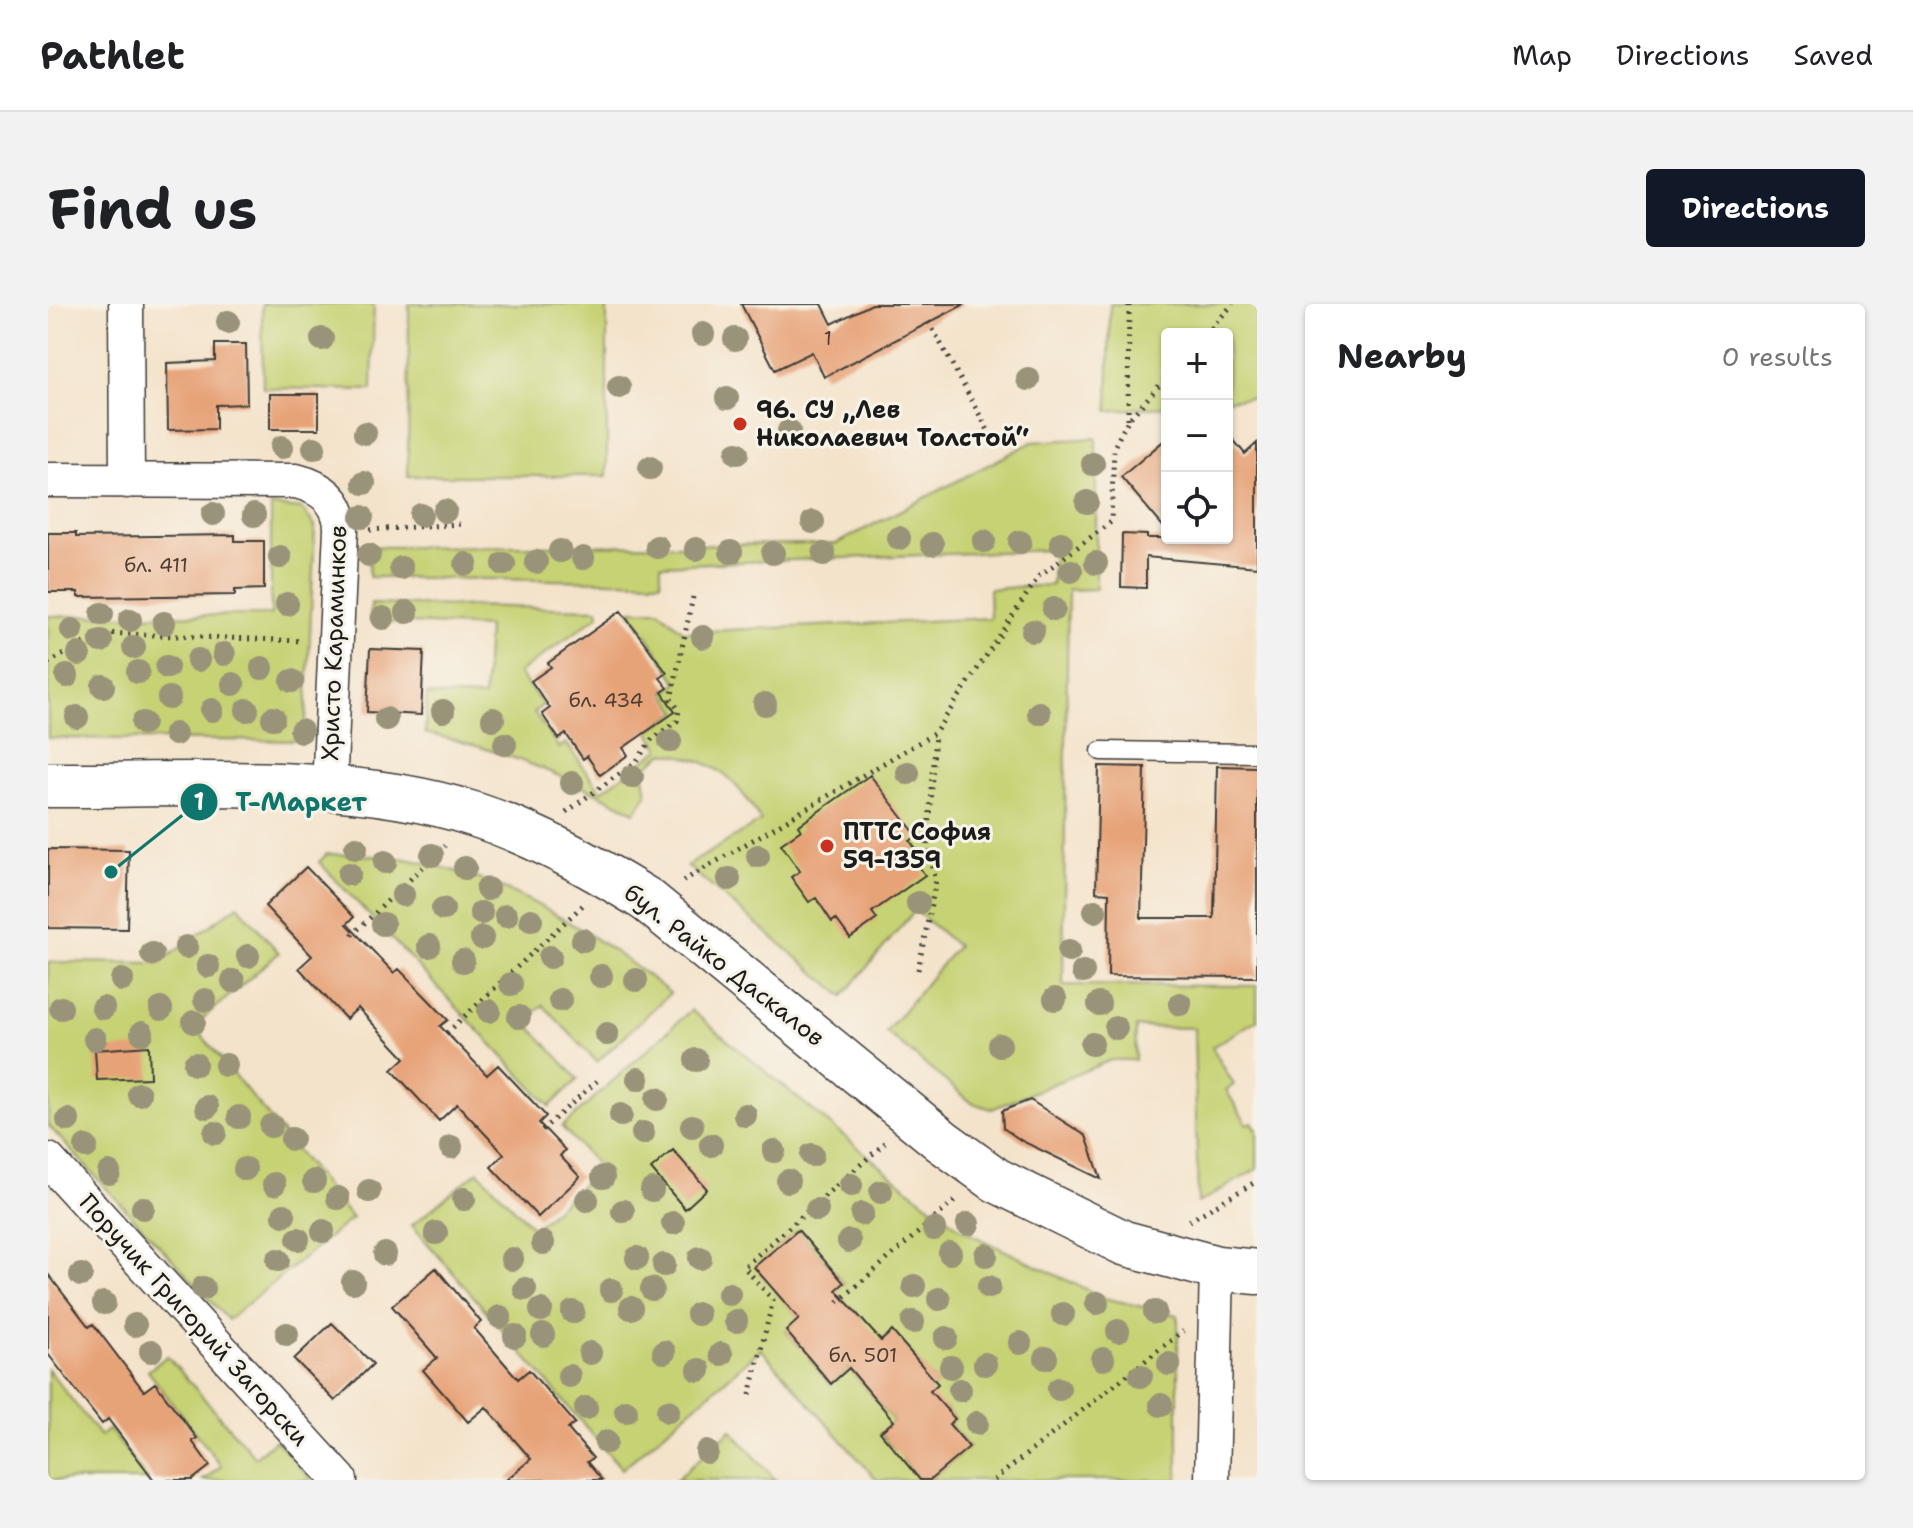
<!DOCTYPE html>
<html lang="en">
<head>
<meta charset="utf-8">
<style>
  body { margin:0; font-family:"Shantell Sans",sans-serif; background:#f2f2f2; color:#202124 }
  .controls { position:absolute; right:24px; top:24px; display:grid; overflow:hidden; border-radius:8px; box-shadow:0 2px 6px #0004 }
  .controls button { width:72px; height:72px; display:grid; place-items:center; padding:0; border:0; border-bottom:2px solid #e0e0e0; background:#fff; color:#202124; font:40px sans-serif }
  .list { margin:0; padding:0; list-style:none }
  h2 { display:flex; justify-content:space-between; align-items:center; height:104px; margin:0; padding:0 32px; font-size:34px }
  h2 small { font-size:26px; font-weight:400; color:#757577 }
  .icon { flex:none; width:44px; height:44px; fill:none; stroke:currentColor; stroke-width:2; stroke-linecap:round; stroke-linejoin:round }
  .map { position:relative; flex:none; width:1209px; height:1176px; overflow:hidden; border-radius:8px }
  header { display:flex; align-items:center; gap:48px; box-sizing:border-box; height:112px; padding:0 40px; background:#fff; border-bottom:2px solid #e0e0e0 }
  header strong { font-size:38px }
  nav { display:flex; gap:44px; margin-inline-start:auto; font-size:28px }
  .intro { display:flex; align-items:center; justify-content:space-between; box-sizing:border-box; height:192px; padding:0 48px }
  h1 { margin:0; font-size:56px }
  .button { padding:20px 36px; border-radius:8px; background:#111827; color:#fff; font-size:28px; font-weight:700 }
  main { display:flex; gap:48px; padding:0 48px }
  aside { flex:1; background:#fff; border-radius:8px; box-shadow:0 2px 6px #0004 }
  .map>svg:first-child { display:block }
</style>
</head>
<body>
<header>
<strong>Pathlet</strong>
<nav><a>Map</a><a>Directions</a><a>Saved</a></nav>
</header>
<div class="intro"><h1>Find us</h1><a class="button">Directions</a></div>
<main>
<div class="map">
<svg width="1209" height="1176" viewBox="0 0 1209 1176">
  <rect width="100%" height="100%" fill="#f7f3e8"/>
  <filter id="ink" filterUnits="userSpaceOnUse"><feTurbulence type="fractalNoise" baseFrequency=".0125" numOctaves="2"/><feDisplacementMap in="SourceGraphic" scale="16" xChannelSelector="R" yChannelSelector="G"/><feConvolveMatrix kernelMatrix="1 2 1 2 8 2 1 2 1" color-interpolation-filters="sRGB"/></filter>
  <filter id="wash" filterUnits="userSpaceOnUse"><feTurbulence type="fractalNoise" baseFrequency=".006" numOctaves="4" result="noise"/><feDisplacementMap in="SourceGraphic" scale="32" xChannelSelector="R" yChannelSelector="G"/><feGaussianBlur stdDeviation="1.8" result="paint"/><feColorMatrix in="noise" values="0 0 0 0 0 0 0 0 0 0 0 0 0 0 0 0 0 1.4 0 .05"/><feComposite in="paint" operator="in"/></filter>
  <g filter="url(#wash)">
    <rect width="100%" height="100%" fill="#f4e3cb"/>
    <path fill="#c6d273" stroke="#717748" stroke-width="2" d="M214,0h112l-2,86 -109,-2z
      M361,0h198v172h-199z
      M1062,0h147v93l-30,3v-66h-60v72l-59,5z
      M1048,134v151l-28,1 -5,395 194,1v34l-45,27 22,38 -8,5 21,34 5,-2 5,8v39l-59,34 -4,-175 -58,-1 -1,33h-24l-119,49 -20,-6 -86,-71 71,-86 -42,-36 -72,86 -156,-130 74,-45c-25,-43 -46,-62 -97,-68l-21,16 4,26 -12,17c-75,-38 -128,-61 -210,-79l2,-38 57,2 4,-70 -118,-6 1,-17 227,5 1,6 -80,58 24,32 -9,7 25,36 7,-5 35,48 59,-42 -11,-18 29,-19 -14,-20 14,-9 -48,-73h29l25,22 306,-14 -1,-29 63,-4 1,-35 -392,15v17l-292,-5 1,-30 466,-3 196,-102z
      M223,202l31,3 13,17 -10,215 -257,-3v-122l223,-1z
      M279,550c26,1 54,1 79,5 100,18 186,72 264,134l-73,69 -54,-57 -18,16 53,58 -28,27 -231,-244z
      M190,601l41,48 -85,73 158,192 -124,102 -180,-195v-163l111,1z
      M643,706l215,177 58,44 140,67 74,17v165h-248l39,-33 -20,-23 6,-5 -11,-12 -24,-7 17,-16 -45,-52 -17,14 -19,-23 5,-5 -11,-12 -24,-7 18,-16 -46,-53 -43,37 45,52 -14,12 14,16 17,5 -8,7 21,25 19,-16 45,53 -14,12 14,16 17,4 -8,7 17,20h-43l-116,-131 -139,120 -210,-244 66,-54 56,58 66,-61 -38,-41z
      M119,1052l88,101 21,-17 35,40h-108l18,-14 -73,-95z
      M0,1065l52,67 9,-7 39,51h-100z
      M683,1126l45,50h-100z"/>
    <g id="blocks">
      <path fill="#e7a378" d="M693,0h81l10,20 40,-20h93l-141,73 -12,-25 -37,18z
        M167,40h31l1,60 -31,1v24l-48,1 -1,-67 48,-2z
        M222,90h49v35h-49z
        M1179,128l18,22 12,-11v124l-111,-10v31l-25,-1 1,-53 25,1v3h80z
        M1119,134v93l-46,-54z
        M0,229h28v4l159,-2v6h29v48l-29,1v5l-72,1 -85,1v-5h-30z
        M573,307l46,62 -7,5 8,10 -6,4 13,20 -52,36 5,7 -28,20 -13,-19 -4,3 -17,-25 -7,5 -17,-25 8,-6 -19,-27 20,-14 -3,-4z
        M322,345l54,2 -3,64 -54,-3z
        M1051,462l46,1 -4,151h73l3,-152 40,1v210l-149,-1 1,-83 -13,-1z
        M822,471l47,61 -7,5 7,10 -6,5 14,19 -53,37 5,7 -27,19 -14,-19 -4,3 -16,-24 -7,4 -18,-25 9,-6 -19,-27 20,-14 -3,-4z
        M0,545l81,1 -2,79 -79,-1z
        M258,563l48,50 -7,7 47,49 5,-4 49,51 -8,6 47,49 11,-10 48,51 -7,7 26,27 -5,6 20,21 -42,40 -47,-50 13,-13 -47,-50 -18,17 -47,-51 13,-12 -47,-50 -12,11 -47,-51 13,-12 -47,-50z
        M101,742l1,32 -53,2 -2,-30z
        M982,796l56,36 15,43 -79,-38 -19,-13 -1,-17z
        M625,846l34,39 -22,20 -34,-40z
        M750,926l46,53 -8,7 45,51 11,-10 46,53 -8,7 25,28 -6,5 20,23 -39,33h-10l-40,-48 14,-11 -45,-53 -18,16 -45,-53 13,-12 -45,-52z
        M388,964l45,54 -7,6 44,51 11,-9 46,53 -7,6 25,29 -6,4 15,18h-96l25,-21 -45,-52 -18,15 -45,-52 14,-12 -45,-52z
        M0,970l41,53 4,-3 51,67 11,-8 42,55 -5,3 18,25 -18,14h-38l-46,-61 -6,5 -54,-70z
        M284,1019l41,41 -38,37 -41,-42z"/>
    </g>
  </g>
  <g filter="url(#ink)">
    <use href="#blocks" fill-opacity="0" stroke="#3c3a36" stroke-width="2"/>
    <g fill="none" stroke-linecap="round" stroke-linejoin="round">
      <defs>
        <path id="service" d="M1053,447l156,2"/>
        <path id="minor" d="M78,0l1,177
          M0,176l248,1c25,6 45,20 45,48l-12,260
          M0,856l292,320
          M1164,1176l5,-212"/>
        <path id="tertiary" d="M0,481c133,1 298,-12 425,29 62,20 119,52 174,86l295,241 54,39 128,63 93,25 40,4"/>
      </defs>
      <use href="#service" stroke="#3c3a36" stroke-width="21"/>
      <use href="#minor" stroke="#3c3a36" stroke-width="37"/>
      <use href="#tertiary" stroke="#3c3a36" stroke-width="47"/>
      <path stroke="#3c3a36" stroke-width="5" stroke-dasharray="2 6" stroke-linecap="butt" d="M881,18l60,110
        M1158,30l27,-30
        M1080,115l1,-115
        M322,226l91,-6
        M0,359l54,-30 201,8
        M518,508l70,-50 16,-23 25,-18 2,-11 -8,-11 22,-102
        M635,577l252,-148 104,-157 72,-54 3,-75 14,-27 39,-43
        M304,631l93,-89
        M870,666l18,-90 -9,-33 8,-113
        M399,729l136,-128
        M494,826l55,-49
        M1141,917l68,-40
        M790,998l119,-103
        M702,1091l23,-95 -29,-33 141,-124
        M946,1176l189,-149"/>
      <use href="#service" stroke="#fff" stroke-width="18"/>
      <use href="#minor" stroke="#fff" stroke-width="34"/>
      <use href="#tertiary" stroke="#fff" stroke-width="44"/>
    </g>
    <g fill="#999479">
      <circle cx="180" cy="18" r="12"/>
      <circle cx="655" cy="30" r="12"/>
      <circle cx="274" cy="35" r="12"/>
      <circle cx="687" cy="35" r="12"/>
      <circle cx="980" cy="75" r="12"/>
      <circle cx="571" cy="83" r="12"/>
      <circle cx="679" cy="94" r="12"/>
      <circle cx="741" cy="127" r="12"/>
      <circle cx="317" cy="129" r="12"/>
      <circle cx="234" cy="143" r="12"/>
      <circle cx="266" cy="144" r="12"/>
      <circle cx="689" cy="149" r="12"/>
      <circle cx="1045" cy="160" r="12"/>
      <circle cx="602" cy="164" r="12"/>
      <circle cx="316" cy="179" r="12"/>
      <circle cx="1039" cy="198" r="12"/>
      <circle cx="397" cy="207" r="12"/>
      <circle cx="165" cy="210" r="12"/>
      <circle cx="206" cy="211" r="12"/>
      <circle cx="373" cy="211" r="12"/>
      <circle cx="314" cy="213" r="12"/>
      <circle cx="765" cy="218" r="12"/>
      <circle cx="851" cy="234" r="12"/>
      <circle cx="936" cy="237" r="12"/>
      <circle cx="972" cy="238" r="12"/>
      <circle cx="1013" cy="239" r="12"/>
      <circle cx="884" cy="240" r="12"/>
      <circle cx="609" cy="243" r="12"/>
      <circle cx="648" cy="245" r="12"/>
      <circle cx="512" cy="247" r="12"/>
      <circle cx="683" cy="248" r="12"/>
      <circle cx="725" cy="249" r="12"/>
      <circle cx="776" cy="250" r="12"/>
      <circle cx="321" cy="251" r="12"/>
      <circle cx="232" cy="253" r="12"/>
      <circle cx="535" cy="254" r="12"/>
      <circle cx="488" cy="258" r="12"/>
      <circle cx="1048" cy="259" r="12"/>
      <circle cx="418" cy="260" r="12"/>
      <circle cx="456" cy="260" r="12"/>
      <circle cx="353" cy="264" r="12"/>
      <circle cx="1023" cy="267" r="12"/>
      <circle cx="239" cy="300" r="12"/>
      <circle cx="1006" cy="305" r="12"/>
      <circle cx="359" cy="308" r="12"/>
      <circle cx="54" cy="310" r="12"/>
      <circle cx="335" cy="314" r="12"/>
      <circle cx="82" cy="316" r="12"/>
      <circle cx="116" cy="319" r="12"/>
      <circle cx="24" cy="326" r="12"/>
      <circle cx="985" cy="327" r="12"/>
      <circle cx="655" cy="333" r="12"/>
      <circle cx="53" cy="337" r="12"/>
      <circle cx="86" cy="343" r="12"/>
      <circle cx="31" cy="350" r="12"/>
      <circle cx="176" cy="350" r="12"/>
      <circle cx="150" cy="356" r="12"/>
      <circle cx="119" cy="363" r="12"/>
      <circle cx="214" cy="364" r="12"/>
      <circle cx="90" cy="368" r="12"/>
      <circle cx="19" cy="372" r="12"/>
      <circle cx="244" cy="377" r="12"/>
      <circle cx="185" cy="380" r="12"/>
      <circle cx="55" cy="382" r="12"/>
      <circle cx="121" cy="394" r="12"/>
      <circle cx="717" cy="400" r="12"/>
      <circle cx="164" cy="406" r="12"/>
      <circle cx="199" cy="406" r="12"/>
      <circle cx="395" cy="407" r="12"/>
      <circle cx="991" cy="409" r="12"/>
      <circle cx="29" cy="413" r="12"/>
      <circle cx="225" cy="414" r="12"/>
      <circle cx="338" cy="415" r="12"/>
      <circle cx="445" cy="415" r="12"/>
      <circle cx="95" cy="419" r="12"/>
      <circle cx="253" cy="427" r="12"/>
      <circle cx="127" cy="430" r="12"/>
      <circle cx="622" cy="437" r="12"/>
      <circle cx="457" cy="440" r="12"/>
      <circle cx="860" cy="469" r="12"/>
      <circle cx="584" cy="473" r="12"/>
      <circle cx="524" cy="479" r="12"/>
      <circle cx="308" cy="544" r="12"/>
      <circle cx="384" cy="551" r="12"/>
      <circle cx="710" cy="552" r="12"/>
      <circle cx="337" cy="558" r="12"/>
      <circle cx="417" cy="564" r="12"/>
      <circle cx="301" cy="570" r="12"/>
      <circle cx="681" cy="575" r="12"/>
      <circle cx="439" cy="585" r="12"/>
      <circle cx="355" cy="591" r="12"/>
      <circle cx="870" cy="599" r="12"/>
      <circle cx="395" cy="605" r="12"/>
      <circle cx="1047" cy="607" r="12"/>
      <circle cx="433" cy="609" r="12"/>
      <circle cx="458" cy="612" r="12"/>
      <circle cx="483" cy="616" r="12"/>
      <circle cx="335" cy="620" r="12"/>
      <circle cx="434" cy="634" r="12"/>
      <circle cx="535" cy="636" r="12"/>
      <circle cx="381" cy="642" r="12"/>
      <circle cx="138" cy="643" r="12"/>
      <circle cx="1021" cy="647" r="12"/>
      <circle cx="104" cy="650" r="12"/>
      <circle cx="200" cy="652" r="12"/>
      <circle cx="502" cy="653" r="12"/>
      <circle cx="415" cy="657" r="12"/>
      <circle cx="160" cy="662" r="12"/>
      <circle cx="1035" cy="668" r="12"/>
      <circle cx="553" cy="672" r="12"/>
      <circle cx="74" cy="676" r="12"/>
      <circle cx="588" cy="676" r="12"/>
      <circle cx="185" cy="677" r="12"/>
      <circle cx="463" cy="680" r="12"/>
      <circle cx="1007" cy="695" r="12"/>
      <circle cx="157" cy="696" r="12"/>
      <circle cx="512" cy="696" r="12"/>
      <circle cx="1051" cy="700" r="12"/>
      <circle cx="1132" cy="700" r="12"/>
      <circle cx="13" cy="704" r="12"/>
      <circle cx="55" cy="704" r="12"/>
      <circle cx="113" cy="705" r="12"/>
      <circle cx="441" cy="707" r="12"/>
      <circle cx="471" cy="713" r="12"/>
      <circle cx="146" cy="718" r="12"/>
      <circle cx="1068" cy="724" r="12"/>
      <circle cx="94" cy="729" r="12"/>
      <circle cx="559" cy="730" r="12"/>
      <circle cx="47" cy="735" r="12"/>
      <circle cx="1044" cy="740" r="12"/>
      <circle cx="952" cy="741" r="12"/>
      <circle cx="648" cy="756" r="12"/>
      <circle cx="147" cy="760" r="12"/>
      <circle cx="178" cy="761" r="12"/>
      <circle cx="590" cy="775" r="12"/>
      <circle cx="91" cy="790" r="12"/>
      <circle cx="609" cy="795" r="12"/>
      <circle cx="159" cy="803" r="12"/>
      <circle cx="573" cy="811" r="12"/>
      <circle cx="697" cy="811" r="12"/>
      <circle cx="191" cy="813" r="12"/>
      <circle cx="20" cy="816" r="12"/>
      <circle cx="223" cy="822" r="12"/>
      <circle cx="644" cy="822" r="12"/>
      <circle cx="167" cy="829" r="12"/>
      <circle cx="595" cy="829" r="12"/>
      <circle cx="244" cy="835" r="12"/>
      <circle cx="663" cy="841" r="12"/>
      <circle cx="38" cy="843" r="12"/>
      <circle cx="403" cy="843" r="12"/>
      <circle cx="726" cy="847" r="12"/>
      <circle cx="764" cy="851" r="12"/>
      <circle cx="197" cy="865" r="12"/>
      <circle cx="61" cy="869" r="12"/>
      <circle cx="555" cy="873" r="12"/>
      <circle cx="266" cy="877" r="12"/>
      <circle cx="740" cy="877" r="12"/>
      <circle cx="226" cy="880" r="12"/>
      <circle cx="803" cy="881" r="12"/>
      <circle cx="604" cy="886" r="12"/>
      <circle cx="321" cy="887" r="12"/>
      <circle cx="833" cy="888" r="12"/>
      <circle cx="290" cy="894" r="12"/>
      <circle cx="416" cy="895" r="12"/>
      <circle cx="539" cy="896" r="12"/>
      <circle cx="95" cy="904" r="12"/>
      <circle cx="769" cy="906" r="12"/>
      <circle cx="575" cy="907" r="12"/>
      <circle cx="814" cy="910" r="12"/>
      <circle cx="236" cy="911" r="12"/>
      <circle cx="625" cy="919" r="12"/>
      <circle cx="920" cy="920" r="12"/>
      <circle cx="886" cy="925" r="12"/>
      <circle cx="275" cy="927" r="12"/>
      <circle cx="388" cy="929" r="12"/>
      <circle cx="250" cy="935" r="12"/>
      <circle cx="801" cy="937" r="12"/>
      <circle cx="495" cy="939" r="12"/>
      <circle cx="902" cy="949" r="12"/>
      <circle cx="337" cy="950" r="12"/>
      <circle cx="938" cy="951" r="12"/>
      <circle cx="589" cy="954" r="12"/>
      <circle cx="652" cy="954" r="12"/>
      <circle cx="464" cy="955" r="12"/>
      <circle cx="230" cy="956" r="12"/>
      <circle cx="616" cy="961" r="12"/>
      <circle cx="33" cy="971" r="12"/>
      <circle cx="305" cy="978" r="12"/>
      <circle cx="866" cy="982" r="12"/>
      <circle cx="941" cy="983" r="12"/>
      <circle cx="155" cy="984" r="12"/>
      <circle cx="477" cy="985" r="12"/>
      <circle cx="604" cy="985" r="12"/>
      <circle cx="563" cy="986" r="12"/>
      <circle cx="681" cy="990" r="12"/>
      <circle cx="891" cy="995" r="12"/>
      <circle cx="56" cy="999" r="12"/>
      <circle cx="1049" cy="999" r="12"/>
      <circle cx="583" cy="1004" r="12"/>
      <circle cx="493" cy="1006" r="12"/>
      <circle cx="525" cy="1008" r="12"/>
      <circle cx="1107" cy="1008" r="12"/>
      <circle cx="650" cy="1010" r="12"/>
      <circle cx="1015" cy="1010" r="12"/>
      <circle cx="452" cy="1013" r="12"/>
      <circle cx="688" cy="1017" r="12"/>
      <circle cx="865" cy="1018" r="12"/>
      <circle cx="87" cy="1021" r="12"/>
      <circle cx="1070" cy="1027" r="12"/>
      <circle cx="239" cy="1030" r="12"/>
      <circle cx="495" cy="1031" r="12"/>
      <circle cx="467" cy="1032" r="12"/>
      <circle cx="898" cy="1034" r="12"/>
      <circle cx="972" cy="1039" r="12"/>
      <circle cx="103" cy="1047" r="12"/>
      <circle cx="616" cy="1048" r="12"/>
      <circle cx="542" cy="1049" r="12"/>
      <circle cx="673" cy="1050" r="12"/>
      <circle cx="998" cy="1054" r="12"/>
      <circle cx="1055" cy="1055" r="12"/>
      <circle cx="937" cy="1060" r="12"/>
      <circle cx="1121" cy="1060" r="12"/>
      <circle cx="903" cy="1063" r="12"/>
      <circle cx="651" cy="1066" r="12"/>
      <circle cx="521" cy="1072" r="12"/>
      <circle cx="1093" cy="1072" r="12"/>
      <circle cx="1011" cy="1085" r="12"/>
      <circle cx="912" cy="1086" r="12"/>
      <circle cx="1113" cy="1101" r="12"/>
      <circle cx="538" cy="1104" r="12"/>
      <circle cx="578" cy="1107" r="12"/>
      <circle cx="620" cy="1107" r="12"/>
      <circle cx="929" cy="1119" r="12"/>
      <circle cx="558" cy="1138" r="12"/>
      <circle cx="659" cy="1148" r="12"/>
    </g>
  </g>
  <g fill="#c8321e" stroke="#f7f3e8" stroke-width="3">
    <circle cx="692" cy="120" r="8"/>
    <circle cx="779" cy="542" r="8"/>
  </g>
  <g text-anchor="middle" stroke-width="6" stroke-linejoin="round" paint-order="stroke">
    <g font-size="20" fill="#4f3e33">
      <text x="780" y="41">1</text>
      <text x="108" y="268">бл. 411</text>
      <text x="558" y="403">бл. 434</text>
      <text x="815" y="1058">бл. 501</text>
    </g>
    <g font-size="24" font-weight="bold" fill="#1c1c1c" stroke="#f7f3e8" text-anchor="start">
      <text x="708" y="114">96. СУ „Лев<tspan x="708" dy="28">Николаевич Толстой“</tspan></text>
      <text x="795" y="536">ПТТС София<tspan x="795" dy="28">59-1359</tspan></text>
    </g>
    <g font-size="24" fill="#1c1c1c" stroke="#f7f3e8">
      <text transform="translate(286 339) rotate(-88)" y="8">Христо Караминков</text>
      <text transform="translate(676 661) rotate(38)" y="8">бул. Райко Даскалов</text>
      <text transform="translate(146 1016) rotate(48)" y="8">Поручик Григорий Загорски</text>
    </g>
  </g>
  <path fill="none" stroke="#0f766e" stroke-width="3" d="M63 568L151 498"/>
  <g fill="#0f766e" stroke="#f7f3e8" stroke-width="3">
    <circle cx="63" cy="568" r="8"/>
    <circle cx="151" cy="498" r="20"/>
  </g>
  <g font-size="24" text-anchor="middle" font-weight="bold" fill="#fff">
    <text x="151" y="506">1</text>
  </g>
  <g font-size="26" text-anchor="middle" font-weight="bold" fill="#0f766e" stroke="#f7f3e8" stroke-width="6" stroke-linejoin="round" paint-order="stroke">
    <text x="253" y="507">Т-Маркет</text>
  </g>
</svg>
<div class="controls">
<button>+</button>
<button>−</button>
<button><svg class="icon" aria-label="locate" viewBox="0 0 24 24"><circle cx="12" cy="12" r="6"/><path d="M12 2v4M12 18v4M2 12h4M18 12h4"/></svg></button>
</div>
</div>
<aside>
<h2>Nearby<small>0 results</small></h2>
<ul class="list">
</ul>
</aside>
</main>
</body>
</html>
